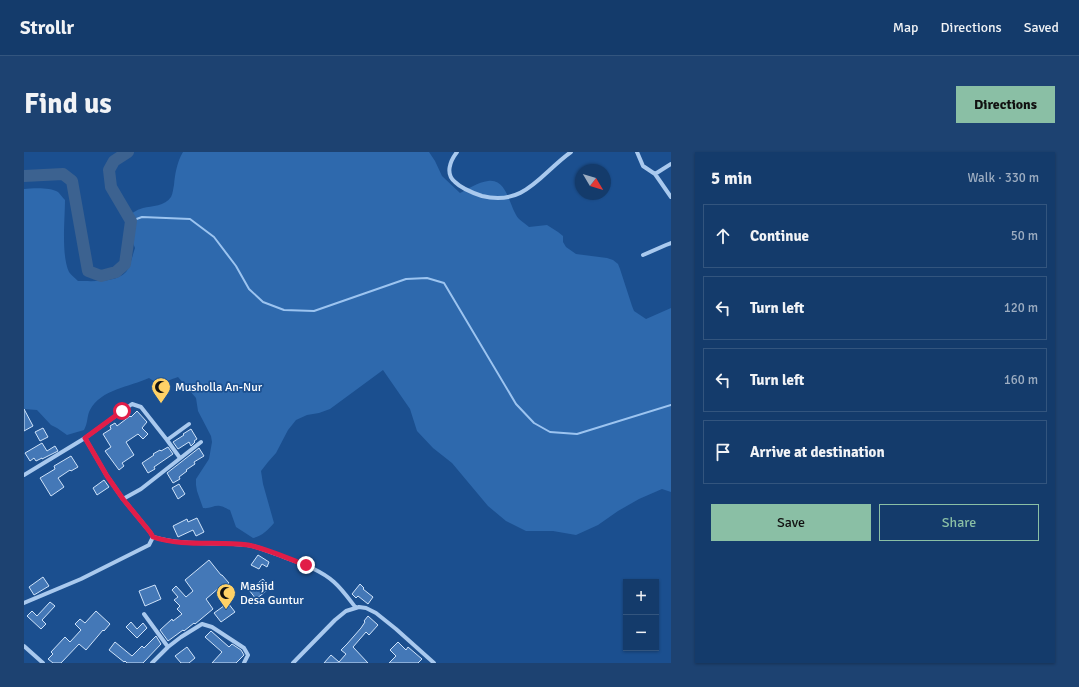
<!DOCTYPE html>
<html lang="en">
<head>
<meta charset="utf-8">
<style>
  body { margin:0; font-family:Signika,sans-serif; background:#1d4271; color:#f1f3f6 }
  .controls { position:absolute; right:12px; bottom:12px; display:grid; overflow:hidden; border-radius:0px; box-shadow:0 1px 3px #0004 }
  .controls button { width:36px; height:36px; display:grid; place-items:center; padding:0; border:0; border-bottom:1px solid #33557e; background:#143b6b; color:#f1f3f6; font:20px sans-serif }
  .compass { position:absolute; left:551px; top:12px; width:36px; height:36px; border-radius:50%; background:#143b6b; box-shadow:0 1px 3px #0004; rotate:128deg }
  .stop { position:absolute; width:12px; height:12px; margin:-9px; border:3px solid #e11d48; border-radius:50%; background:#fff }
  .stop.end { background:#e11d48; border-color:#fff; box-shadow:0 1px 4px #0008 }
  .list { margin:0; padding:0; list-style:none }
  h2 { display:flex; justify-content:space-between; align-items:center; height:52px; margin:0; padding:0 16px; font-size:17px }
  h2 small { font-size:13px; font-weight:400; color:#9dadc1 }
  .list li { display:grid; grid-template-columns:26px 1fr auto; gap:12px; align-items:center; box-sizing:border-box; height:64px; margin:0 8px 8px; padding:0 8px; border:1px solid #33557e; border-radius:0px }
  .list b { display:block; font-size:15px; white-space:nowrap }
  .list em { font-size:13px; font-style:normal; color:#9dadc1 }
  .actions { display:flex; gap:8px; padding:12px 16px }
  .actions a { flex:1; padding:9px 0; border:1px solid #8abfa5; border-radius:0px; text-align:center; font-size:14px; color:#8abfa5 }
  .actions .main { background:#8abfa5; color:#111 }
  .icon { flex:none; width:22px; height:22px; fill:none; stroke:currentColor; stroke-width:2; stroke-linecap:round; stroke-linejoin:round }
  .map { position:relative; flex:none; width:647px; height:511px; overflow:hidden; border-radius:0px }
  header { display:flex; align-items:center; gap:24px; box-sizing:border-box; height:56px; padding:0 20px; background:#143b6b; border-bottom:1px solid #33557e }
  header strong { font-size:19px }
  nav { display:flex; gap:22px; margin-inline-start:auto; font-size:14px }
  .intro { display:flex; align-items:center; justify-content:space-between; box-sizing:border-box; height:96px; padding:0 24px }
  h1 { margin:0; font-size:28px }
  .button { padding:10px 18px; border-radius:0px; background:#8abfa5; color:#111; font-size:14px; font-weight:700 }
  main { display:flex; gap:24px; padding:0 24px }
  aside { flex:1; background:#143b6b; border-radius:0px; box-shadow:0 1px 3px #0004 }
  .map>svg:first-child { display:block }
</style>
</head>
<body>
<header>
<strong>Strollr</strong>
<nav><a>Map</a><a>Directions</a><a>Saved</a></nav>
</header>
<div class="intro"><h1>Find us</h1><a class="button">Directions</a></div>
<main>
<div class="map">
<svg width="647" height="511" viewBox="0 0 647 511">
  <rect width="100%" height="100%" fill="#1b4f8f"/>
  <path fill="#2e69ad" d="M159,0h246l6,9 7,15 18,17c8,-4 18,-11 28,-12 20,-3 21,27 31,38 3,3 7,5 10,8l18,-2 11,7 5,4v6l3,5 10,7 31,4 6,2 5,4 2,5 12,37 2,5 12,8 25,-11v184l-9,-3 -23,10 -21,12 -20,14 -22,10 -23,-4h-27l-20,-10 -18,-15 -36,-43 -19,-15 -16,-17 -7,-22 -27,-39 -53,39 -11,4 -12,2 -11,5 -8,10 -12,23 -8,9 -7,9 2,13 11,39c-6,7 -12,13 -21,15l-17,-11 -6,-17c-3,-1 -7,-4 -10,-4 -6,-1 -10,3 -17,2l-6,-17 -1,-6v-6l13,-20 3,-17 -1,-6 -13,-25 -2,-13 -18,-21c-12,4 -18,9 -29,1 -19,9 -48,11 -59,32 -3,5 -2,13 -6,20l-17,5 -10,-7 -6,-3 -14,-15 -13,-1v-220c9,-1 26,-2 34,3 2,2 5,6 7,8 0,19 -4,55 4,72 2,3 6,6 9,9 14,0 38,2 48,-9 4,-5 7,-18 9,-24l-11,-29c6,-5 12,-9 19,-11 9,-2 22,-2 28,-11 2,-4 2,-8 3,-12 1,-11 3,-23 9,-33z"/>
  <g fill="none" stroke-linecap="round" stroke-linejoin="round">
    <path stroke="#9cc4f0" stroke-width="2" d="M107,69l11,-4 48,2 24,18 22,29 13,23 14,13 21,8 30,1 92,-32 21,-1 17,5 72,121 18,19 16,9 27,2 94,-29"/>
    <path stroke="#3c6290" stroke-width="12" d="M0,24l39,-2 9,7 16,90 13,5 15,-4 9,-8 6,-43 -20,-34 -2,-17 5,-9 14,-9"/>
  </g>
  <path fill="#4478b7" stroke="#cfe3fa" d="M0,257l9,17 -9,5z
    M113,259l10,11 -5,6 6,6 -5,5 -5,-5 -12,8 8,13 -12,8 2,3 -5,4 -14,-19 6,-4 -8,-13 8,-5 -1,-3 5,-3 2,3 13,-10 1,1z
    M19,276l5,9 -8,4 -5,-9z
    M167,277l6,10 -3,2 1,1 -4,4 -2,-4 -11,7 -5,-7 11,-7 -1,-1z
    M18,291l5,8 8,-5 3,5 -16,8v-1l-6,3 -2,-3 -4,3 -5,-8z
    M144,295l5,7 -19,13 1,2 -7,4 -6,-10 12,-8 -1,-1 7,-4 1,1z
    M175,296l5,8 -10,6 1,2 -9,6 1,1 -8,6 1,2 -7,4 -6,-10z
    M47,304l7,11 -7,4 -1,-1 -12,8 6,9 -13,9 -11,-18 15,-9 -1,-3z
    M80,328l5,7 -12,8 -4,-7z
    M155,332l6,10 -7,5 -6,-11z
    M173,366l7,14 -8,4 -3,-6 -15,7 -5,-11 14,-7 1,3z
    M234,403l11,7 -2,5 -5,-3 -3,5 -8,-4z
    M185,408l12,15h1l7,8 -7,6 -2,-2 -14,12 7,10 -18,15 -1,-1 -10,8 -1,-1 -15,11 -8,-11 12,-11 1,2 9,-7 -5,-5 3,-3 -6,-6 4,-3 -6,-7 4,-4 10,11 7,-6 -8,-11z
    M19,425l6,9 -15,9 -5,-8z
    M239,427l7,9 -14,11 -7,-9z
    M336,432l4,4 -1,1 10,8 -5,7 -10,-8 -2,2 -4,-4z
    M131,433l6,14 -16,7 -6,-15z
    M26,450l5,4 -13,14 4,4 -5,5 -14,-13 5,-5 5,5z
    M204,451l7,9 -14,10 -7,-9z
    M72,459l14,13 -6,7 -1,-1 -17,20 -7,-6 -18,19h-8l-5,-4 5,-5 -2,-2 14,-15 5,5 11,-12 -6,-6 5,-5 5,4z
    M344,464l10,9 -9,10 -3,-3 -13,15 15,16h-44l7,-8 8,7 7,-8 -5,-4 6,-6 14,-16 4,-6 -1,-1z
    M107,470l6,7 6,-6 4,5 -10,10 -11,-11z
    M187,479l18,16 3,-3 9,6 3,5 -8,8h-24l10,-11 -17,-15z
    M132,484l5,8 -18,19h-16l-2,-2 -1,1 -15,-12 6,-8 17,14 10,-10 2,2z
    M374,490l8,8 2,-3 14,12 -4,4h-29l7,-7 -6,-6z
    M163,495l8,11 -6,5h-8l-6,-7z"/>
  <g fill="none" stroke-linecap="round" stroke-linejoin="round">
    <path stroke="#a9c9ee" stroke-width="4" d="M433,0c-7,9 -12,22 -2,30 7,7 18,11 27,14 43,11 59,-23 89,-44
      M613,0l6,14 12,8 16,23
      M631,22l16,-10
      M619,103l23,-10 5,-2
      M61,286l22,38 16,23 18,-10 60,-47
      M143,288l13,18
      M0,323l61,-37 47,-34 9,3 26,33 22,-16
      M129,385c30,9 63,5 94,8 10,1 20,6 29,9 20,8 42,14 58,28 8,7 15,17 22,26
      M0,451l57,-24 68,-34 4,-8 -3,-5 -27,-33
      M120,462l24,33
      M0,494l19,17
      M128,511l16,-16 13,-10 21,-13 10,3 32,21 4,7 -4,8
      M269,511l42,-43 11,-9 13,-4 7,1 10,5 20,16 38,34"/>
  </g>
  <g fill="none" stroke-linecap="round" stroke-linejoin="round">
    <path stroke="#e11d48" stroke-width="5" d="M98,259l-37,27 22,38 16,23 27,33 3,5c30,10 63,4 95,8 17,3 41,14 58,20"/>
  </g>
  <defs>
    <symbol id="mosque-pin" viewBox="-11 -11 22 30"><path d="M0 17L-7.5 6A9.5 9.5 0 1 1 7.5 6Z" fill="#ffd166" stroke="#1b4f8f"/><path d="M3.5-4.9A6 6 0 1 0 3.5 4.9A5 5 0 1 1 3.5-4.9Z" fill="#111"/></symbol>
  </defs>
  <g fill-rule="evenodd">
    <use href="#mosque-pin" x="126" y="224" width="22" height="30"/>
    <use href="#mosque-pin" x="191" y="430" width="22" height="30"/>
  </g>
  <g text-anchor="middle" stroke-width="3.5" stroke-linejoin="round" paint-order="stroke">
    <g font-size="12" fill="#fff" stroke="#1b4f8f" text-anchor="start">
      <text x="151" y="239">Musholla An-Nur</text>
      <text x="216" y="438">Masjid<tspan x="216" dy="14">Desa Guntur</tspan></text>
    </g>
  </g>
</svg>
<div class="controls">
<button>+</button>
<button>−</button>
</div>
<svg class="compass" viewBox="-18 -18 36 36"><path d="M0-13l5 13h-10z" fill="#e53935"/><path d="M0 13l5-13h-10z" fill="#9dadc1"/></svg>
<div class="stop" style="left:98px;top:259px"></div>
<div class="stop end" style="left:282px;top:413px"></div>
</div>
<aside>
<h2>5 min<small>Walk · 330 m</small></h2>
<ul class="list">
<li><svg class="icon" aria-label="ahead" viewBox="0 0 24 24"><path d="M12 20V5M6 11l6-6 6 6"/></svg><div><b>Continue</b></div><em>50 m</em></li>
<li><svg class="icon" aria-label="left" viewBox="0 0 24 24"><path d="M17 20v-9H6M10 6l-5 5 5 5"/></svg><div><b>Turn left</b></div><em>120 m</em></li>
<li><svg class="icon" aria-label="left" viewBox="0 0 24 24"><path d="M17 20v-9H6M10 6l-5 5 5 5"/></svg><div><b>Turn left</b></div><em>160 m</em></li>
<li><svg class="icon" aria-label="arrive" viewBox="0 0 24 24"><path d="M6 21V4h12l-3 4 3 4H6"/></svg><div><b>Arrive at destination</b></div></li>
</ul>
<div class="actions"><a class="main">Save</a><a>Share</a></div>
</aside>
</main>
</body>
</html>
